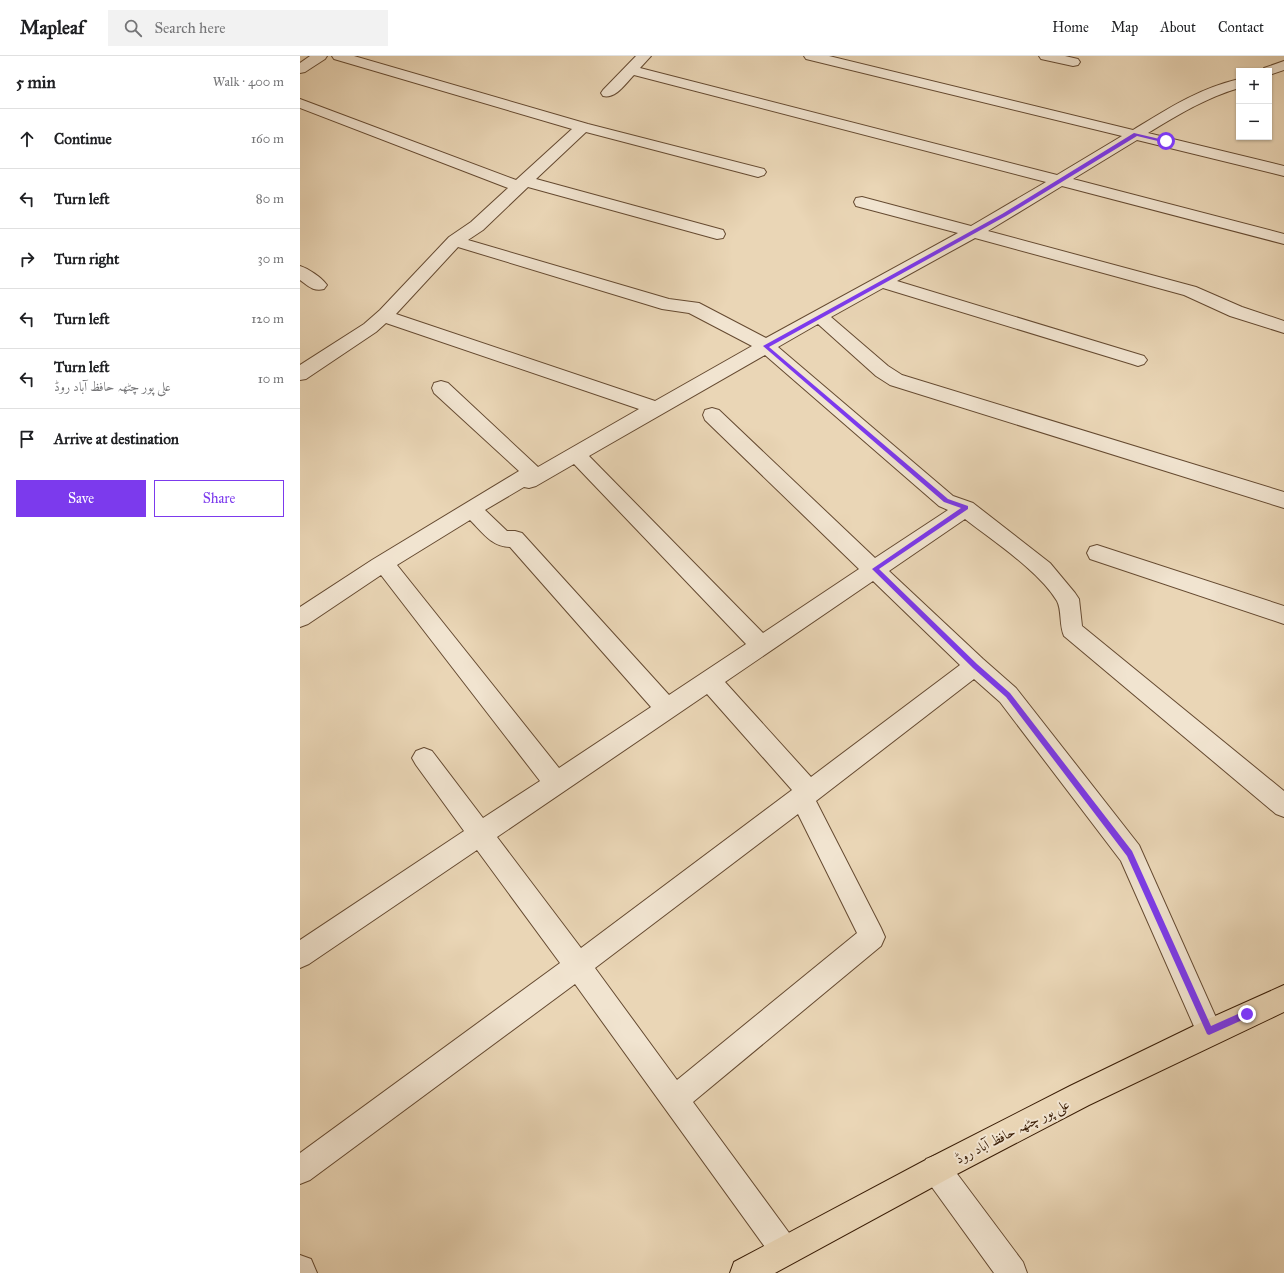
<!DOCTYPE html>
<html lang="en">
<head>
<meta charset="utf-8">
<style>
  body { margin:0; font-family:"IM FELL Great Primer",Amiri,serif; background:#f2f2f2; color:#202124 }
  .controls { position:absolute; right:12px; top:12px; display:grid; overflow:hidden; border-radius:0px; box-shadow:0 1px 3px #0004 }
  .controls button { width:36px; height:36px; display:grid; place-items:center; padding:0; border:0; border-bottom:1px solid #e0e0e0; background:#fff; color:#202124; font:20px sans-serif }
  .stop { position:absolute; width:12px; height:12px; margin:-9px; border:3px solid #7c3aed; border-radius:50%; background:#fff }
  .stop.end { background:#7c3aed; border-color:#fff; box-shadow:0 1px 4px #0008 }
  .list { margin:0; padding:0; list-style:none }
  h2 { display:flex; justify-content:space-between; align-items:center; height:52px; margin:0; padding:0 16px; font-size:17px }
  h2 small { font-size:13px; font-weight:400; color:#757577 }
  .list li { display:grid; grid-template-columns:26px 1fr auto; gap:12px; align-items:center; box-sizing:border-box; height:60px; padding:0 16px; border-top:1px solid #e0e0e0 }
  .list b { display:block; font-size:15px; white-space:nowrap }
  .list p { margin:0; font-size:13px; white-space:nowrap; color:#757577 }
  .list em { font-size:13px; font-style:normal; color:#757577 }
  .actions { display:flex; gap:8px; padding:12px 16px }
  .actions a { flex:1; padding:9px 0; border:1px solid #7c3aed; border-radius:0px; text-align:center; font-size:14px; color:#7c3aed }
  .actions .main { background:#7c3aed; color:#fff }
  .icon { flex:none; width:22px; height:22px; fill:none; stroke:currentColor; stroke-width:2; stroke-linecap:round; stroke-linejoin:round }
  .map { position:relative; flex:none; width:984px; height:1217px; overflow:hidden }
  header { display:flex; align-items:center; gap:24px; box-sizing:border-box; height:56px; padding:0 20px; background:#fff; border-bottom:1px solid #e0e0e0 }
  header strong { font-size:19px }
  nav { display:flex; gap:22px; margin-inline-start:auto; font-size:14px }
  .search { width:280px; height:36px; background:#f2f2f2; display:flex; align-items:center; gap:10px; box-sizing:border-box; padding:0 14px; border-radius:0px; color:#757577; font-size:15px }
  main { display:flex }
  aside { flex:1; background:#fff }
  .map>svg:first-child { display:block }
</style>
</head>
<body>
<header>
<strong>Mapleaf</strong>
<div class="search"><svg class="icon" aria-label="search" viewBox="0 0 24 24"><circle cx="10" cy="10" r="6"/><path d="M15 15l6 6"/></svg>Search here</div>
<nav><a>Home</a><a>Map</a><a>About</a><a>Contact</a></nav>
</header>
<main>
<aside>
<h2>5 min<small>Walk · 400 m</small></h2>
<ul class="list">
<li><svg class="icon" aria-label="ahead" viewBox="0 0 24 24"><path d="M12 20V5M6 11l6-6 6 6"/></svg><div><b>Continue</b></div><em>160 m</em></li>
<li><svg class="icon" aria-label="left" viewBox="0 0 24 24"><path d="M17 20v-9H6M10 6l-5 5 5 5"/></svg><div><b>Turn left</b></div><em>80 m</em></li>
<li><svg class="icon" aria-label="right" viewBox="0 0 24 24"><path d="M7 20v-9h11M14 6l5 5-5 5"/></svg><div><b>Turn right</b></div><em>30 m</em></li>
<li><svg class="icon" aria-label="left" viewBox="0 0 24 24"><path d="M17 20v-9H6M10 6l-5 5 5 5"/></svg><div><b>Turn left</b></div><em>120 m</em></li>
<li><svg class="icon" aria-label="left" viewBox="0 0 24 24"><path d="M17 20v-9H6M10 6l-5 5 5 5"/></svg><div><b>Turn left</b><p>علی پور چٹھہ حافظ آباد روڈ</p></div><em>10 m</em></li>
<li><svg class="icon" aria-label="arrive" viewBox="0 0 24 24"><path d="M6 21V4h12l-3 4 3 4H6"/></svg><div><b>Arrive at destination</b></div></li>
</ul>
<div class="actions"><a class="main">Save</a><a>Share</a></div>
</aside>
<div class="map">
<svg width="984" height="1217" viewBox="0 0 984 1217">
  <rect width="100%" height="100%" fill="#ead6b6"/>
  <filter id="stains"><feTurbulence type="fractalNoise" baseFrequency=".005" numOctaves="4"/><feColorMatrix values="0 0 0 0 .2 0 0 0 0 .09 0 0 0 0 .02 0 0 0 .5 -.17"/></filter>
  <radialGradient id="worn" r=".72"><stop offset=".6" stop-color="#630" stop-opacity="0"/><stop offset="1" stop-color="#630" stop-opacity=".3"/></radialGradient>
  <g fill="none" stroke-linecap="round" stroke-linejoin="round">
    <defs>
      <path id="minor" d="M32,0h22l234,68 176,45 2,3 -2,3 -6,2 -172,-45 -50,47 187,51 2,4 -2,4 -6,1 -189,-52 -45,43 -15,10 201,59 30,4 67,35 192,-105 -102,-27 -2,-4 2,-4 6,-1 109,29 75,-44 -412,-107c-9,9 -18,24 -31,21l-2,-3 2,-3 33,-34h15l-11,12 417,107 65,-39 -316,-77 -2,-3h25l304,74c36,-22 65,-41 106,-51v9c-34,10 -61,27 -91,45l136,33v10l-147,-36 -64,39 211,55v10l-222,-58 -74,45 208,56 46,20 42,14v12l-54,-17 -46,-21 -209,-57 -78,43 247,75 3,4 -3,4 -6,2 -6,-2 -249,-76 -52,29 57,49 14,9 382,117v16l-394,-123 -14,-9 -58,-52 -40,23 175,149 20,7 77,60 25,30 4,6 3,27 202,165v26l-8,-3 -212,-178c-5,-11 -2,-26 -7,-35 -18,-30 -64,-60 -92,-82l-76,52 94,88 33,29 123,157 83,186 -4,9 -9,4 -9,-4 -79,-179 -121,-159 -26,-23 -158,122 65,127 4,9 -4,9 -188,156 102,139 5,10 -5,10 -10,5 -10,-5 -200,-277 -265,196 -10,4v-31l260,-190 -83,-113 -168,114 -9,4v-28l164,-109 -48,-66 -4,-7 4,-7 8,-3 8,3 51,67 57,-37 -159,-206 -73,49 -8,3v-20l72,-47 147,-89 -85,-78 -2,-5 2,-5 7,-2 7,2 90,84 101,-58 -253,-86 -10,9 -70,47 -6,1v-15l64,-41 16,-14 69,-73 22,-15 37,-34 -208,-80v-9l216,81 56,-51 -238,-70zM158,191l204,62 27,4 63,33 -97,55 -259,-87zM465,299l174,151 9,4 -73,48 -156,-148 -7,-2 -7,2 -2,5 2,5 154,149 -96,64 -174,-177zM274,408l172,180 -77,51 -147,-162 -7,-2h-8l-22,-21 39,-23 5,1 7,-2zM170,464c12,12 22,27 40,27l141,160 -92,61 -162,-203zM573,525l87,84 -149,112 -86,-95zM407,638l85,96 -211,158 -84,-111zM498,758l59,119 -180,147 -82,-112z
        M739,0h26l13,3 2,3 -2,3 -5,1 -32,-7z
        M984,5v9l-15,5v-4h-7l2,-3z
        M0,210c9,3 21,11 27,19l-3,4c-10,3 -16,-3 -24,-9z
        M797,489l187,61v18l-194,-65 -3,-6 3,-6z
        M636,1099l10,4 77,103 4,11h-33l-68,-94 -4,-10 4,-10z
        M0,1199l11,4 6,14h-17z"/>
      <path id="tertiary" d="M10,0h17l-2,3 -20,13 -5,1v-10z"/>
      <path id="primary" d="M984,929v27l-195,93 -134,70 -180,98h-45l4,-11 201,-107 135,-69 136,-66z"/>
    </defs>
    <use href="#minor" stroke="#654a31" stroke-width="2"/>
    <use href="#tertiary" stroke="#654a31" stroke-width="2"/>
    <use href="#primary" stroke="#391c05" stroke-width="2"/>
    <use href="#minor" fill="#f1e4d0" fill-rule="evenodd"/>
    <use href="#tertiary" fill="#f1e4d0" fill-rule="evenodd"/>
    <use href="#primary" fill="#ead6b6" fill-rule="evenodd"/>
  </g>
  <path fill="#7c3aed" d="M834,77l34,8 -2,2 -29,-7 -131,80 -237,131 179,152 20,7v3l-89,60 98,95 33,29 122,158 79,175 36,-16 2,2v5l-40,18 -2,-1 -80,-178 -121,-159 -33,-29 -101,-99 89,-61 -17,-6 -181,-156 239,-132z"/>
  <g text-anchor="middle" stroke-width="4" stroke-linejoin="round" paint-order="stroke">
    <g font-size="14" fill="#391c05" stroke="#f1e4d0">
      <text transform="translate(712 1075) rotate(-27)" y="5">علی پور چٹھہ حافظ آباد روڈ</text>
    </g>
  </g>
  <rect width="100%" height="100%" filter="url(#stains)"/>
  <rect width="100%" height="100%" fill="url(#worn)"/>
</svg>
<div class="controls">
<button>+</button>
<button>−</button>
</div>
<div class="stop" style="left:866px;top:85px"></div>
<div class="stop end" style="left:947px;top:958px"></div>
</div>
</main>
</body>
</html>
